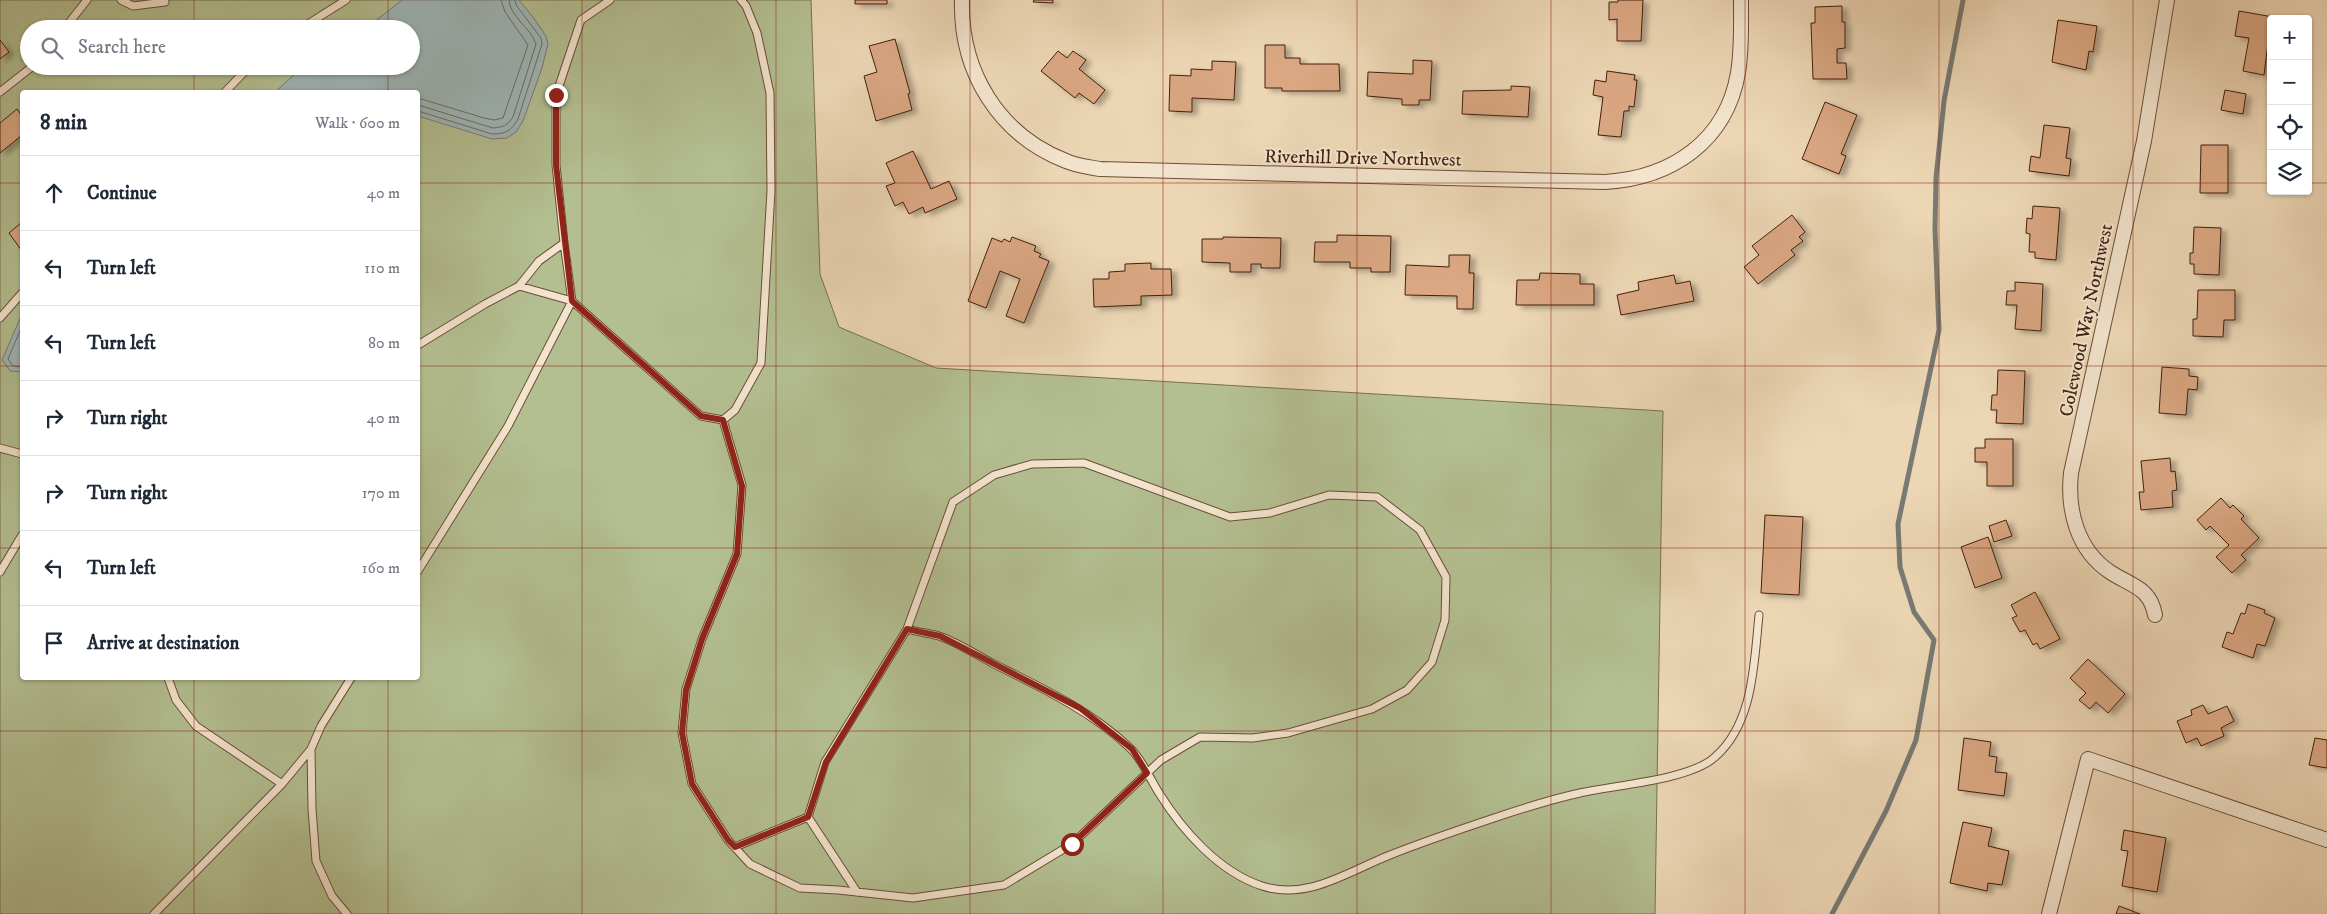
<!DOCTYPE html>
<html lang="en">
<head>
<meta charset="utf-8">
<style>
  body { margin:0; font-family:"IM FELL DW Pica",serif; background:#f2f2f3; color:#1f2937 }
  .controls { position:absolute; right:15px; top:15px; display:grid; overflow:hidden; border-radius:5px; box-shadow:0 1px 4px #0004 }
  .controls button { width:45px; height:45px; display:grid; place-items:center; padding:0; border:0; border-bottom:1px solid #e0e1e3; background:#fff; color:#1f2937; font:25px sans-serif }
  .stop { position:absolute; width:15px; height:15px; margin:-11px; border:4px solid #8f2418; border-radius:50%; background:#fff }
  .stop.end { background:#8f2418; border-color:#fff; box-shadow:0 1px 5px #0008 }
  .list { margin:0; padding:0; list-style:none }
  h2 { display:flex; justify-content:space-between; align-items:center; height:65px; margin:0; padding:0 20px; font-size:21px }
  h2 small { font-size:16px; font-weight:400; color:#747a83 }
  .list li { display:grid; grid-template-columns:32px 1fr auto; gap:15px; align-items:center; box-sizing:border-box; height:75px; padding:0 20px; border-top:1px solid #e0e1e3 }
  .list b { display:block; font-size:19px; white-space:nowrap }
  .list em { font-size:16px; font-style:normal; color:#747a83 }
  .icon { flex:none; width:28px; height:28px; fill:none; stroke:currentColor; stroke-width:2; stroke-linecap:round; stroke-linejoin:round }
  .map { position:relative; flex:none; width:2327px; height:914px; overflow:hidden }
  .search { position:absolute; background:#fff; box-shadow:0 1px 4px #0004; left:20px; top:20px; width:400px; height:55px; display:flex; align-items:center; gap:12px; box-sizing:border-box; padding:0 18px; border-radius:28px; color:#747a83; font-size:19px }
  .panel { position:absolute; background:#fff; box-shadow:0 1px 4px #0004; left:20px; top:90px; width:400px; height:590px; border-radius:5px }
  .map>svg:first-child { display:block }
</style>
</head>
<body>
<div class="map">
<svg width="2327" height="914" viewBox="0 0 2327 914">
  <defs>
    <filter id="shadow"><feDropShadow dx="5.5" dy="3" stdDeviation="2.5" flood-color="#0004"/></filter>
  </defs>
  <rect width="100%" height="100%" fill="#ecd6b4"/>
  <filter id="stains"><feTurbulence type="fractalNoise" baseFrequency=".004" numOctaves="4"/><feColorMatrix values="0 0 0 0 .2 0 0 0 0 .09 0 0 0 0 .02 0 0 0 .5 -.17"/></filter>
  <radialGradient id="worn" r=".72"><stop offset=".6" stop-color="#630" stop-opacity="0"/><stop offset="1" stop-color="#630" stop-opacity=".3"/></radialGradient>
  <path fill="#b3bf91" stroke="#7a6f50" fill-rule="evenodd" d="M0,0h811l9,274 19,53 97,41 727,43 -8,503h-1655zM29,29h382v37h-382zM22,92h396v586h-396z"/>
  <path fill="#9db6b8" stroke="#787a74" d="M402,0h117l14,17 13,19 2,8 -6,24 -19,53 -7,11 -9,6 -15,1 -74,-23v-24h-143l29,-26h107v-37h-46z
    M22,314v58l-12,-1 -8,-11z"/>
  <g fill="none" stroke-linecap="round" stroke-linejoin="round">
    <path stroke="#6f6a64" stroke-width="1" d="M418,98l66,20 10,2 9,-2 25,-73 -23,-33 -4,-12
      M418,105l75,23c10,-1 14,-2 20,-11l23,-73c-5,-16 -26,-27 -27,-44
      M418,111l74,23c14,0 19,-3 26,-15l24,-75 -1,-6 -25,-33 -1,-5
      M22,326l-14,33 5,7 9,1"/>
    <path stroke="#787a74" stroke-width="5" d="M1832,914l54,-103 30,-71 18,-100 -20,-28 -14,-45 -2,-43 41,-194 -4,-101 1,-51 8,-77 19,-101"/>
  </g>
  <path fill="#daa782" stroke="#411f0f" filter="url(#shadow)" d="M855,0h32v4h-32z
    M1034,0h19v3l-20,-1z
    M1618,0h25l-2,41h-24v-22l-8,1v-18h9z
    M1842,6v16h3v26l-8,1v14h9l1,16h-34l-2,-56h4v-16z
    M2239,11l34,6 -2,2 -7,56 -21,-4 6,-33 -14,-2z
    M2058,20l39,6 -4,26 -4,-1 -3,19 -34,-8z
    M895,39l15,54 -2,1 4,16 -36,11 -12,-45 13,-4 -8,-26z
    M0,40l9,12 -9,7z
    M1265,45h20v13h15v6h39l1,27h-58v-3h-17z
    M1058,51l9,7 6,-7 13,9 -7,9 26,21 -11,14 -15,-11 -4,5 -34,-27z
    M1413,60l19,1 -2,39h-11v5h-17v-6l-35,-3 1,-24 45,2z
    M1212,61l24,1 -2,38 -42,-2v14l-23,-1 1,-36 21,1v-7l21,1z
    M1607,71l28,4 -1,5h3l-3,27 -5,-1v5h-5l-3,26 -23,-2 5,-38 -10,-2 2,-15 11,2z
    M1511,86l19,1 -2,30 -66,-3 1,-23 48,-1z
    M2225,90l21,4 -3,20 -22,-4z
    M1825,102l32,13 -16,39 5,2 -7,18 -37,-15z
    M17,109l5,7v19l-22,18v-30z
    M2044,125l26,3 -4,30 5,1 -2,17 -40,-5 2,-15 9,2z
    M2201,145h27v48h-28z
    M913,151l18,38 18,-8 8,18 -32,14 -2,-6 -14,7 -6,-12 -8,4 -9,-20 9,-3 -9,-20z
    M2033,206l27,2 -4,52 -21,-2v-6h-6l1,-18 -4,-1 1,-15 5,1z
    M1792,215l13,17 -6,5 4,4 -12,9 4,5 -37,29 -14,-17 15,-12 -7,-9z
    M22,222v29l-13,-18z
    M2194,227l27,1 -2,47 -25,-1v-10h-4v-11h3z
    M1337,235l54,1 -1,36h-19v-4h-21v-6h-36l1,-20h22z
    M1012,237l24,9 -2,5 7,3 -2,3 10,4 -25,62 -18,-7 14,-37 -20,-8 -14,37 -18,-7 24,-63 10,4 2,-3 6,3z
    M1223,237l58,1 -1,30h-19v-4h-10v8h-21v-9l-28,-1v-23h21z
    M1449,255h21l-1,18h5l-1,36h-16v-13l-52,-1 1,-30 43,2z
    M1151,263v6h20l1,26 -31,1v9l-47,2 -1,-28h16v-7l16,-1v-7z
    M1540,273l40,1v10h14v21h-78l1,-25h22z
    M1674,275l2,9 14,-3 4,20 -73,14 -4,-20 22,-5 -1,-8z
    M2015,282l28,2 -2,47 -26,-2 2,-24h-11l1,-14h8z
    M2198,290h37v30h-11l-1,17 -30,-1v-17h4z
    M2162,367l27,2v7l9,1 -1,13 -9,-1 -2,26 -27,-2z
    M1998,370l27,1 -2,53 -27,-1 1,-13h-6l1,-15h5z
    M1985,439h28v47h-26v-24h-12v-14h10z
    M2170,458l1,14 4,-1 2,19 -5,1 1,16 -32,3 -2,-18h5l-3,-31z
    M2221,498l9,10 3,-3 11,11 -3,3 18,19 -18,17 5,5 -14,13 -16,-16 13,-12 -19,-19 -4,4 -9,-10z
    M1765,515l38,2 -4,78 -38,-2z
    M2006,520l6,16 -18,6 -5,-16z
    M1988,537l14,41 -27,10 -14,-41z
    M2035,592l25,47 -20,10 -3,-6 -4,2 -8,-15 -5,2 -8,-14 5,-2 -6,-11z
    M2248,604l17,6 -1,3 11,5 -10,28 -8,-2 -4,14 -31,-11 5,-15 6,2 8,-21 4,1z
    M2088,659l37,35 -17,19 -12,-11 -6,7 -11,-9 7,-7 -16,-15z
    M2203,705l5,9 19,-8 7,15 -13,7 3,8 -23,10 -4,-8 -11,5 -9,-22 15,-6 -1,-5z
    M1964,738l27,4 -2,14 8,1 -2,15 12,1 -3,23 -46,-6z
    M2315,738l12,2v28l-18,-3z
    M1963,822l29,6 -4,18 21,5 -7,34 -14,-2 -1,8 -37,-8z
    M2124,830l42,8 -9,54 -35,-6 6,-35 -7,-1z
    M2119,906l21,8h-24z"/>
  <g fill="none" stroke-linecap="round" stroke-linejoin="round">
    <defs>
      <path id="service" d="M121,0l12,6 32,-4
        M64,29l23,-29
        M300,29l46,-29
        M0,92l33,-26
        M225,92l25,-26
        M564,243l8,58 129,115 22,4 12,-10 26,-47 10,-172 -1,-98 -13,-60 -11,-27 -5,-6
        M0,318l22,-25
        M418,345l67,-41 34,-18 20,-25 25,-18 -8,-78v-70l25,-75 29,-20
        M723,420l19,65 -5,69 -35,85 -16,50 -4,44 10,51 36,56 22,24 50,24 38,2 75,8 91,-13 68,-41 89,-84 39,-23 53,1 35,-5 84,-24 35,-19 25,-28 13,-42 1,-43 -26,-47 -43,-33 -48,-2 -59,18 -40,4 -146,-54 -52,1 -38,11 -41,27 -46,127 -82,133 -17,55 49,75
        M0,448l22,6
        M418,571l90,-145 64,-125 -53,-15
        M0,572l22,-37
        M907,629c10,3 22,4 32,7 18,6 36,18 53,27 48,24 98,47 138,85 12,11 20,31 29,45 23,37 60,79 103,93 46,15 87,-15 128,-31 35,-14 71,-26 107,-38 27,-9 55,-18 83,-24 35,-8 110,-13 135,-36 39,-34 39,-95 44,-142
        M168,678l8,22 20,26 86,58
        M311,749l1,60 4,52 16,35 15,18
        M735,847l73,-30
        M154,914l128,-130 29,-35 10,-23 30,-48"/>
      <path id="minor" d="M962,0c-2,72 37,135 104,161 11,5 23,6 34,8l505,13c66,-4 121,-40 133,-109 4,-24 3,-49 3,-73
        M2155,615c-5,-28 -24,-29 -45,-43 -33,-22 -43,-62 -39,-99l73,-332 23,-141
        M2049,914l39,-155 239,81"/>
    </defs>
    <use href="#service" stroke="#6c4d38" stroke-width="9"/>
    <use href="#minor" stroke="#6c4d38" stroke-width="16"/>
    <use href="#service" stroke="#f3e4ce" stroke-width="7"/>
    <use href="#minor" stroke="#f3e4ce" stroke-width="14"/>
  </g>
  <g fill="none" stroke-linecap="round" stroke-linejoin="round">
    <path stroke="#8f2418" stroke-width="6" d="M556,95v70l16,136 129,115 22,4 19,66 -5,68 -35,85 -16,51 -4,43 10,51 36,56 7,7 73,-30 18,-55 81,-133 33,7 140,72 52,41 15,24 -75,71"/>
  </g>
  <path fill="none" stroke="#8f2418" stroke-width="1" stroke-opacity="0.55" d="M194,0v29M388,0v29M582,0v914M776,0v914M970,0v914M1163,0v914M1357,0v914M1551,0v914M1745,0v914M1939,0v914M2133,0v914M194,66v26M388,66v26M0,183h22M418,183h1853M2308,183h19M0,366h22M418,366h1909M0,548h22M418,548h1909M194,678v236M388,678v236M0,731h2327"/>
  <g text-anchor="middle" stroke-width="4" stroke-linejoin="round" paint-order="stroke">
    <g font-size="19" fill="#411f0f" stroke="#f3e4ce">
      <text transform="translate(1363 157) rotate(1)" y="7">Riverhill Drive Northwest</text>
      <text transform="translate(2085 320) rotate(-78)" y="7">Colewood Way Northwest</text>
    </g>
  </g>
  <rect width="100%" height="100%" filter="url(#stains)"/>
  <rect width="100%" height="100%" fill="url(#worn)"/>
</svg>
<div class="controls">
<button>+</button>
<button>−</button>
<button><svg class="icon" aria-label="locate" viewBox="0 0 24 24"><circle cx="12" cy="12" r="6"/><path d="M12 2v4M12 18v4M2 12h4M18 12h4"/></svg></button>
<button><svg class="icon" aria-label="layers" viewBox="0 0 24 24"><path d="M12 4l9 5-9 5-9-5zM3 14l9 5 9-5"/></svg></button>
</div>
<div class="stop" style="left:1072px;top:844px"></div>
<div class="stop end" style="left:556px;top:95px"></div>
<div class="search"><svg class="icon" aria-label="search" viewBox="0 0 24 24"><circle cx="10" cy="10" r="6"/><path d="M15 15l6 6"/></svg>Search here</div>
<section class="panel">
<h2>8 min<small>Walk · 600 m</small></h2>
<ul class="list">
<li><svg class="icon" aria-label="ahead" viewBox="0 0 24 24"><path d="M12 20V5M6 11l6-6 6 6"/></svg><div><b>Continue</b></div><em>40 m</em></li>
<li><svg class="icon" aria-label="left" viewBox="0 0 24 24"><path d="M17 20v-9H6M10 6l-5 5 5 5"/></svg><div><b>Turn left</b></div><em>110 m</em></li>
<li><svg class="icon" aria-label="left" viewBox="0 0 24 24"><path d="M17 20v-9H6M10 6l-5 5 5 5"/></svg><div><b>Turn left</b></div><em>80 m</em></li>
<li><svg class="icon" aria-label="right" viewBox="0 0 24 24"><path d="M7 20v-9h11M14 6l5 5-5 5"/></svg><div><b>Turn right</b></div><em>40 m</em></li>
<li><svg class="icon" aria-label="right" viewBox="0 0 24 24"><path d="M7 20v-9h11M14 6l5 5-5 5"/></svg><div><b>Turn right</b></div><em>170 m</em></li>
<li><svg class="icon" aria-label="left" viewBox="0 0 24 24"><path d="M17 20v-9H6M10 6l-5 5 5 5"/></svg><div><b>Turn left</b></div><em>160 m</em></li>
<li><svg class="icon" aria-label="arrive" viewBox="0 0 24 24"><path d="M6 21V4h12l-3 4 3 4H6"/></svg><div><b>Arrive at destination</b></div></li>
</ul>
</section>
</div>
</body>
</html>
